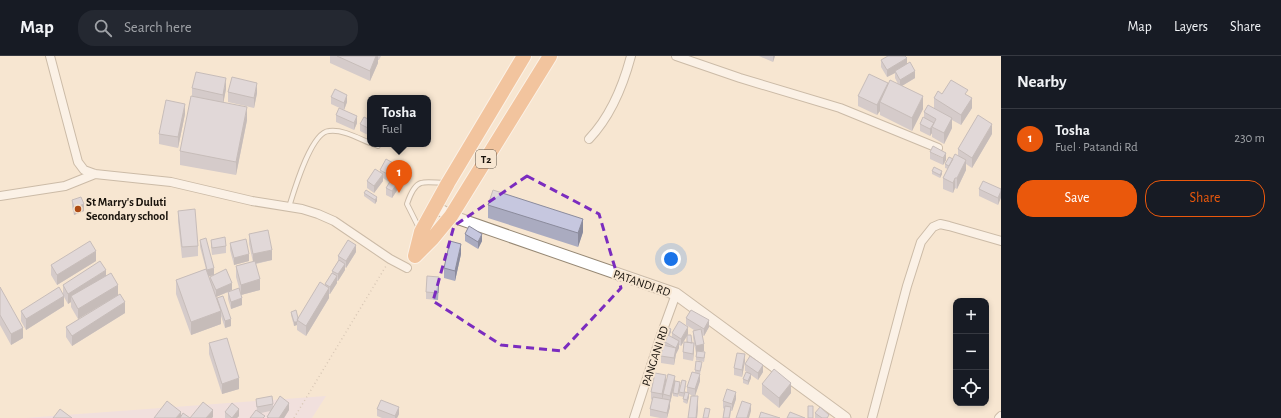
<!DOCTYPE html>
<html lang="en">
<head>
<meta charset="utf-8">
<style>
  body { margin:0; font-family:"Alegreya Sans",sans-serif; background:#242831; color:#f1f3f6 }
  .controls { position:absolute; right:12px; bottom:12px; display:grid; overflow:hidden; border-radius:8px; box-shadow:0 2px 6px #0003 }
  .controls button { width:36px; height:36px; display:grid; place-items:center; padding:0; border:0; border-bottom:1px solid #363941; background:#171b24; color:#f1f3f6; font:20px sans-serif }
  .you { position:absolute; left:671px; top:203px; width:14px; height:14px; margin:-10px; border:3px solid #fff; border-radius:50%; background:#1a73e8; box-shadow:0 0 0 6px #1a73e833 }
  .badge { display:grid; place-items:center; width:26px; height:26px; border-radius:50%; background:#ea580c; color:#fff; font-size:13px; font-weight:700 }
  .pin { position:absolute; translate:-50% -33px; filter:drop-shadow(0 1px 2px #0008) }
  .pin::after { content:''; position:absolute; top:21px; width:14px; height:12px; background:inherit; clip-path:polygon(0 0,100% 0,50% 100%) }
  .popup { position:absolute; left:367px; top:39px; width:64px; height:52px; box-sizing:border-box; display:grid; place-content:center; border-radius:8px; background:#171b24; filter:drop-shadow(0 1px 3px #0005); font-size:13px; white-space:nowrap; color:#9ea1a6 }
  .popup b { font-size:15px; color:#f1f3f6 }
  .popup::after { content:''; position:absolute; left:50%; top:100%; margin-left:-8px; border:8px solid transparent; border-top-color:#171b24 }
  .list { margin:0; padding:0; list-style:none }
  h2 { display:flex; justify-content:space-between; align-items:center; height:52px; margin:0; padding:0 16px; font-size:17px }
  h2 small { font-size:13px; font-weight:400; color:#9ea1a6 }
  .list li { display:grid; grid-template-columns:26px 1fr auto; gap:12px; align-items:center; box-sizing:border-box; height:60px; padding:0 16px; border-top:1px solid #363941 }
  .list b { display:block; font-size:15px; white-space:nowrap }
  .list p { margin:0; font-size:13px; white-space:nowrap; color:#9ea1a6 }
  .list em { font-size:13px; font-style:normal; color:#9ea1a6 }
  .actions { display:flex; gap:8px; padding:12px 16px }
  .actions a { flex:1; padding:9px 0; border:1px solid #ea580c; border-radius:16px; text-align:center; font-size:14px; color:#ea580c }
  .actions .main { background:#ea580c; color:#fff }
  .icon { flex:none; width:22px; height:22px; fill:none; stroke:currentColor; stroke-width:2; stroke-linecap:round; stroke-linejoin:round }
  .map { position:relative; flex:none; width:1001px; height:362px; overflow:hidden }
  header { display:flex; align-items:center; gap:24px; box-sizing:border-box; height:56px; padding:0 20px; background:#171b24; border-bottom:1px solid #363941 }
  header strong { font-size:19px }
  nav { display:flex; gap:22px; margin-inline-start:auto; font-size:14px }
  .search { width:280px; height:36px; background:#242831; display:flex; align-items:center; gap:10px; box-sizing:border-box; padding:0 14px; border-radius:16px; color:#9ea1a6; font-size:15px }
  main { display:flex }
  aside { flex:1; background:#171b24 }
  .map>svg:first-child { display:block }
</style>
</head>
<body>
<header>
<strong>Map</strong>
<div class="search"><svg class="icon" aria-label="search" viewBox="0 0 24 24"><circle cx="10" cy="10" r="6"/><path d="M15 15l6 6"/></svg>Search here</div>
<nav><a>Map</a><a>Layers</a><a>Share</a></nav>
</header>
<main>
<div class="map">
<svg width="1001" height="362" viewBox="0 0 1001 362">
  <rect width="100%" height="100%" fill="#f7e6d1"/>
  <path fill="#e9d9ec" d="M326,340l-14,22h-287z"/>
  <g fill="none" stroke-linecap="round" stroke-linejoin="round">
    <defs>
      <path id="lane" d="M373,88l5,2
        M289,151c5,-16 22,-75 40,-76 13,-2 29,7 41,12
        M419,172l-12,-24c2,-6 7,-19 14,-21 6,-2 16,0 23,0"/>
      <path id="street" d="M50,0l28,106 6,8 11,4 76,8 81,19 50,8 16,5 16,7 56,38 17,9
        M676,0l64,22 100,30 98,40
        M589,83c22,-23 34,-53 42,-83
        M0,140l65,-10 30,-12
        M634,362l26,-80 16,-44
        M872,362l35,-132 14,-44 12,-15 7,-3 9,2 52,15
        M999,362l2,-2"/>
      <path id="secondary" d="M435,151l16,9 225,78 169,124"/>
      <path id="highway" d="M415,200l17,-17 19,-23 99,-160
        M415,200l6,-24 27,-49 76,-127"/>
    </defs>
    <use href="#lane" stroke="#968874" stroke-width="6"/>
    <use href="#street" stroke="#968874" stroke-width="10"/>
    <use href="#secondary" stroke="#968874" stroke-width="13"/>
    <use href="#highway" stroke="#fff" stroke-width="16"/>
    <path stroke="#b2a493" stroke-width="1.5" stroke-dasharray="1 3" stroke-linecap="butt" d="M294,362l92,-152"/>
    <use href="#lane" stroke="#fff" stroke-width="4"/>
    <use href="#street" stroke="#fff" stroke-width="8"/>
    <use href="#secondary" stroke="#fff" stroke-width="11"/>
    <use href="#highway" stroke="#eb9c5f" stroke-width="14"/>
  </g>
  <path fill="#aaabc0" d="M330,0h51l-2,4h-1v3l-8,18 -40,-18z
    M759,0h16l-2,6z
    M881,4l26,4 8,14 -13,8 21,23 -11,22 -32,-16v-4l-3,4 -19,-9v-10l30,-13 10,1 -3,-6v-5l-8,4 -6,-10z
    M192,32l34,1 -3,14 24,17 -11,55 -56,-10v-14l12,-54z
    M228,36l29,1 -3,15 -26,-6z
    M942,38l26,1 4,13 -11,17 -9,-5v8l-8,16 -12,-7v-4l-2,3 -10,-5v-7l4,-6v-6l10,-4v-10z
    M331,41l16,5 -3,8 -13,-6z
    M185,58l-7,34 -19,-4v-10z
    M336,59l21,8 -3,7 -18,-8z
    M370,64v16l-10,-5v-7z
    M992,78l-20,34 -6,-4v6l-9,19 -2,-1 -2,5 -10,-4v-11l5,-9 -3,-1v-4l13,-8v-7z
    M930,96l16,8 -3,5 -13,-6z
    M380,114l15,1 -6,11 -6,-4v3l-9,12 -7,-5v-7l13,-8z
    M932,115l10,3 -2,4 -8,-4z
    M400,130l-8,12 -6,-3v-7z
    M979,133h22l-3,16 -19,-9z
    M364,137l13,8 -2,3 -11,-8z
    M72,144l12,11 -10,4 -2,-8z
    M488,149l95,27 -5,15 -90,-29z
    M178,155l20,35v10l-16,2 -4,-37z
    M249,178l23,26 -16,4 4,26 -19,5 -5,-18v-11l17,-4 -4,-18z
    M465,178l17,7 -4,8 -13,-8z
    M200,184l14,35 -5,1 1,5v-4l22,13 -3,1 13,14 -11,4 -3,-10v-7l-12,5 1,4v-3l14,28 -6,2 -4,-12v8l-30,11 -15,-41v-14l30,-11 -6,-22z
    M211,184l15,6v7l-14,2 -1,-8z
    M230,187l19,18 -15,4 -4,-15z
    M356,196l-10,16 -1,-1v3l-7,11h-1v2l-7,11h-1v4l-23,38 -9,-6v-5l-3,1 -3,-11v-3l7,6 27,-33v-1l7,-11v-2l6,-10v-5z
    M461,198l-6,27 -11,-3v-10z
    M96,205l-39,24 -6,-10v-10z
    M106,219l12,20 7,18 -53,33 -6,-9v-10l42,-26 -30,18 -7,-12v-5l-3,2 -4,-7v9l-38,24 -5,-9v-10l42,-17v-9z
    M439,228l-1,16 -12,-1v-7z
    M0,231l23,51 -12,7 -11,-20z
    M686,262l23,9 -5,9 -2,-1 2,16 -2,1 3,4 -1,6 -8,-2v-7l-3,-15v-7l1,-1 -8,-5z
    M671,276l-2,4 3,1v-4l16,1 -1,1 5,8 2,7 -1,11 -10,-2v-7l4,-10v-6l-6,10 -2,-1v3l-3,6 -2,11 -13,-2v-7l1,-5 -4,-2v-4l4,-7v-2z
    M209,287l30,46 -17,5 -13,-40z
    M745,305l-3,16 -8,-2v-7z
    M745,308l18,8 -5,8 -7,-5v3l-3,7 -5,-2v-4l4,-7 -2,-1z
    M702,309l-2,9h-1l1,7 -5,15 3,11 -1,11h-9l5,-22 -4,-2v3l-2,7 -4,-2 1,-5 -5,-1v-4l7,-7 -2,10 3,-2v-6l8,-14v-3z
    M666,326l9,1 -5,20v4l-3,11h-7l-10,-2v-7l2,-9 -1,-1v-7z
    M680,326l-2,15 -5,-1v-3z
    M762,328l29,9 -12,15 -17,-14z
    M256,343l17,5v3l16,3 -5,8h-17v-1l3,-6 -9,2 4,5 -8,-7z
    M736,343l-4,12h-1l-1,7h-7l1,-9 -1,-1v-7z
    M377,353l22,5 -2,4h-15l-5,-2z
    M225,356l14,4 -2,2h-12z
    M815,357l14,5h-14z"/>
  <path fill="#8b8b9c" d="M376,0h2v7l-8,18v-10z
    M773,0h2l-2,6z
    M907,2v7l-12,6v2l-8,4v-7z
    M915,15v7l-15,9v-7z
    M226,22v11l-3,16v-10z
    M257,27v10l-3,15v-10z
    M888,27l-8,19v9l-3,4v-10z
    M347,39v7l-3,8v-7z
    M923,40v13l-11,22v-13z
    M972,42v10l-11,17v-10z
    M185,48v10l-7,34v-11z
    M247,51v13l-11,55v-13z
    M357,60v7l-3,7v-7z
    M952,62v10l-8,16v-11z
    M992,68v10l-20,34v-10z
    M932,71v6l-2,3v-7z
    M946,97v7l-3,5v-7z
    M966,104v10l-9,19v-11z
    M395,108v7l-6,11v-7z
    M942,115v3l-2,4v-3z
    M383,118v7l-9,12v-7z
    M955,122v10l-2,5v-10z
    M400,123v7l-8,12v-7z
    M1001,135v7l-3,7v-7z
    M377,141v4l-2,3v-4z
    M84,148v7l-10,4v-7z
    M583,163v13l-5,15v-14z
    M482,178v7l-4,8v-7z
    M461,188v10l-6,27v-10z
    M356,189v7l-10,16v-7z
    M272,194v10l-19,4v-10z
    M96,195v10l-39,24v-10z
    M249,198v7l-15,4v-7z
    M345,208v6l-7,11v-7z
    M214,212v7l-7,2v-7z
    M106,214v10l-35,16v6l-3,2v-10z
    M337,220v7l-7,11v-7z
    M260,223v11l-19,5v-10z
    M232,227v7l-16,7v-7z
    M118,229v10l-40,24v-10z
    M329,232v10l-23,38v-10z
    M64,240v10l-38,24v-11z
    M242,242v7l-11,4v-7z
    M125,246v11l-53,33v-10z
    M221,255v13l-30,11v-13z
    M231,263v7l-6,2v-7z
    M709,264v7l-5,9v-7z
    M294,266h3v3l-3,1z
    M688,271v7l-7,12v-7z
    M23,272v10l-12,7v-11z
    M671,273v3l-5,9v-3z
    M679,285v7l-3,6 -2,11v-7l2,-10z
    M694,287v7l-1,11v-7z
    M704,288v7l-8,2v-7z
    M745,298v7l-3,16v-7z
    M763,309v7l-5,8v-7z
    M700,318v7l-5,15v-7z
    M751,318v4l-3,7v-4z
    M666,319v7l-4,19v-7z
    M675,320v7l-5,20v-7z
    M239,322v11l-17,5v-10z
    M680,326v3l-2,12v-3z
    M791,327v10l-12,15v-10z
    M736,336v7l-4,12v-7z
    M689,337v4l-2,7v-4z
    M698,340v11l-1,11h-1z
    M670,344v7l-3,11v-5z
    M289,347v7l-5,8h-5z
    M751,348v7l-2,7h-2z
    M399,351v7l-2,4h-2v-2z
    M239,353v7l-2,2h-5z
    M213,354v7l-1,1h-6z
    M181,356v6h-5z"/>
  <path fill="#c6c7df" stroke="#8b8b9c" d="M337,0h39l-6,15z
    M888,0h17l2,2 -20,12 -6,-10z
    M910,6l5,9 -15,9 -5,-9z
    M196,16l30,6 -3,17 -31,-7z
    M869,18l19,9 -11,22 -19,-9z
    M232,21l25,6 -3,15 -26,-6z
    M890,24l33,16 -11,22 -32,-16z
    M951,24l17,10 -3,4 7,4 -11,17 -27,-17 4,-7 4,3z
    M335,33l12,6 -3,8 -13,-6z
    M191,40l56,11 -11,55 -56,-11z
    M166,44l19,4 -7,33 -19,-3z
    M928,49l24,13 -8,15 -12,-6 4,-8 -12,-7z
    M339,52l18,8 -3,7 -18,-8z
    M978,59l14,9 -20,34 -14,-9z
    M364,61l6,3v9l-10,-5z
    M923,61l11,6 -4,6 -10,-5z
    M933,90l13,7 -3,5 -13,-6z
    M955,98l11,6 -9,18h-2l-2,5 -10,-5z
    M949,101l4,2 -4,7 -4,-2z
    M386,103l9,5 -6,11 -9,-5z
    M934,111l8,4 -2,4 -8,-4z
    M375,113l8,5 -9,12 -7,-5z
    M394,119l6,4 -8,12 -6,-3z
    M983,125l18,8v2l-3,7 -19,-9z
    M366,134l11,7 -2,3 -11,-7z
    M493,134l90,29 -5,14 -90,-28z
    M81,141l3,7 -10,4 -2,-8z
    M195,153l3,37 -16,1 -4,-36z
    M469,170l13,8 -4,8 -13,-8z
    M268,174l4,20 -19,4 -4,-20z
    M225,181l1,9 -14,2 -1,-8z
    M206,182l8,30 -7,2 -7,-30z
    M246,183l3,15 -15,4 -4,-15z
    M348,184l8,5 -10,16 -8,-5z
    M90,185l6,10 -39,24 -6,-10z
    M450,185l11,3 -6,27 -11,-3z
    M339,204l6,4 -7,10 -6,-3z
    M100,205l6,9 -38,24 -5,-9z
    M255,205l5,18 -19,6 -5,-19z
    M206,213l15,42 -30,11 -15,-42z
    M226,213l6,14 -16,7 -6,-13z
    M111,217l7,12 -40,24 -7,-13z
    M332,217l5,3 -7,11 -5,-3z
    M427,220l12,1 -1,16 -12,-1z
    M320,226l9,6 -23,38 -9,-6z
    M0,231l23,41 -12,6 -11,-19z
    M59,231l5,9 -38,23 -5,-8z
    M239,232l3,10 -11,4 -3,-10z
    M120,238l5,8 -53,34 -6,-9z
    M223,240l8,23 -6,2 -8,-23z
    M296,254l2,8 -1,4h-3l-3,-10z
    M691,254l18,10 -5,9 -18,-11z
    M679,265l9,6 -7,12 -9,-6z
    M667,271l4,2 -5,9 -4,-2z
    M701,273l3,15 -8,2 -3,-15z
    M668,279l11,6 -3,7 -11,-6z
    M687,279h4l1,8 -5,-1z
    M227,282l12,40 -17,6 -13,-41z
    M662,282l4,2 -4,7 -4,-2z
    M684,286l10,1 -1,11 -10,-2z
    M663,289l13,3 -2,10 -13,-2z
    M697,295l8,1 -1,6 -8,-1z
    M737,297l8,1 -3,16 -8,-2z
    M750,300l13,9 -5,8 -13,-9z
    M696,305l6,1 -2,9 -5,-1z
    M774,313l17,14 -12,15 -17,-14z
    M692,316l8,2 -5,15 -8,-2z
    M746,316l5,2 -3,7 -5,-2z
    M655,317l11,2 -4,19 -11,-2z
    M668,318l7,2 -5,20 -7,-2z
    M682,324l4,1 -2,12 -5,-1z
    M675,325l5,1 -2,12 -5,-1z
    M727,333l9,3 -4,12 -9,-3z
    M685,336l4,1 -2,7 -4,-1z
    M272,340l1,8 -16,3 -1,-8z
    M280,340l9,7 -10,15h-10l-2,-1z
    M691,340h7l-2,22h-8z
    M653,341l17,3 -3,13 -17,-4z
    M381,344l18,7 -4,9 -18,-7z
    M167,345l14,11 -5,6h-22z
    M742,345l9,3 -4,14h-11z
    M203,346l10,8 -7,8h-16z
    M232,347l7,6 -7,9 -7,-6z
    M725,350l6,1 -2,11h-6z
    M808,350h5v12h-5z
    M820,351l9,8 -2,3h-5l-7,-5z
    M705,352l5,1 -2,9h-5z
    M60,353l12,9h-19z
    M256,354l9,6 -2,2h-13z
    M761,356l19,6h-21z
    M790,356l15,6h-18z
    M183,357l7,5h-10z"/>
  <path d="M0 0H1001V362H0ZM527,120l72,38 22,74 -59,63 -61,-6 -68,-44 21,-75z" fill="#f7e6d1" fill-opacity=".55" fill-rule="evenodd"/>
  <path fill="none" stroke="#7b2cbf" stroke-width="3" stroke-dasharray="8 5" stroke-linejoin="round" d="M527,120l72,38 22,74 -59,63 -61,-6 -68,-44 21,-75z"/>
  <circle fill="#ae4b15" stroke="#f7e6d1" stroke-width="1.5" cx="78" cy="153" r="4"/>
  <g text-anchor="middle" stroke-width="4" stroke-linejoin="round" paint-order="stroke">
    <rect fill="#f7e6d1" stroke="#5c5247" stroke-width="1" x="476" y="94" width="20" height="18" rx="3"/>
    <g font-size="11" font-weight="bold" fill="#19130c">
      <text x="486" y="107">T2</text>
    </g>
    <g font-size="12" font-weight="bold" fill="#19130c" stroke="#f7e6d1" text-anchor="start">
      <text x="86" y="150">St Marry's Duluti<tspan x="86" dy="14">Secondary school</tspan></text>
    </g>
    <g font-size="12" fill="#19130c" stroke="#f7e6d1">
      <text transform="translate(642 227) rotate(19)" y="4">PATANDI RD</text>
      <text transform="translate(655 300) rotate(-72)" y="4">PANGANI RD</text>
    </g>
  </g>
</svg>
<div class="controls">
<button>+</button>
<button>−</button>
<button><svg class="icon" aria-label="locate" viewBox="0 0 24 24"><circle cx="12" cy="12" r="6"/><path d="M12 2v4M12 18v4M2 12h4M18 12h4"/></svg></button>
</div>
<div class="you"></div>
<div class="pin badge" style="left:399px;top:137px">1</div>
<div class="popup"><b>Tosha</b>Fuel</div>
</div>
<aside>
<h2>Nearby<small></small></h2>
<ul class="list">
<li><span class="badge">1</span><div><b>Tosha</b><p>Fuel · Patandi Rd</p></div><em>230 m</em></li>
</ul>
<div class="actions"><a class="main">Save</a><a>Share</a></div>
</aside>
</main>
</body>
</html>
